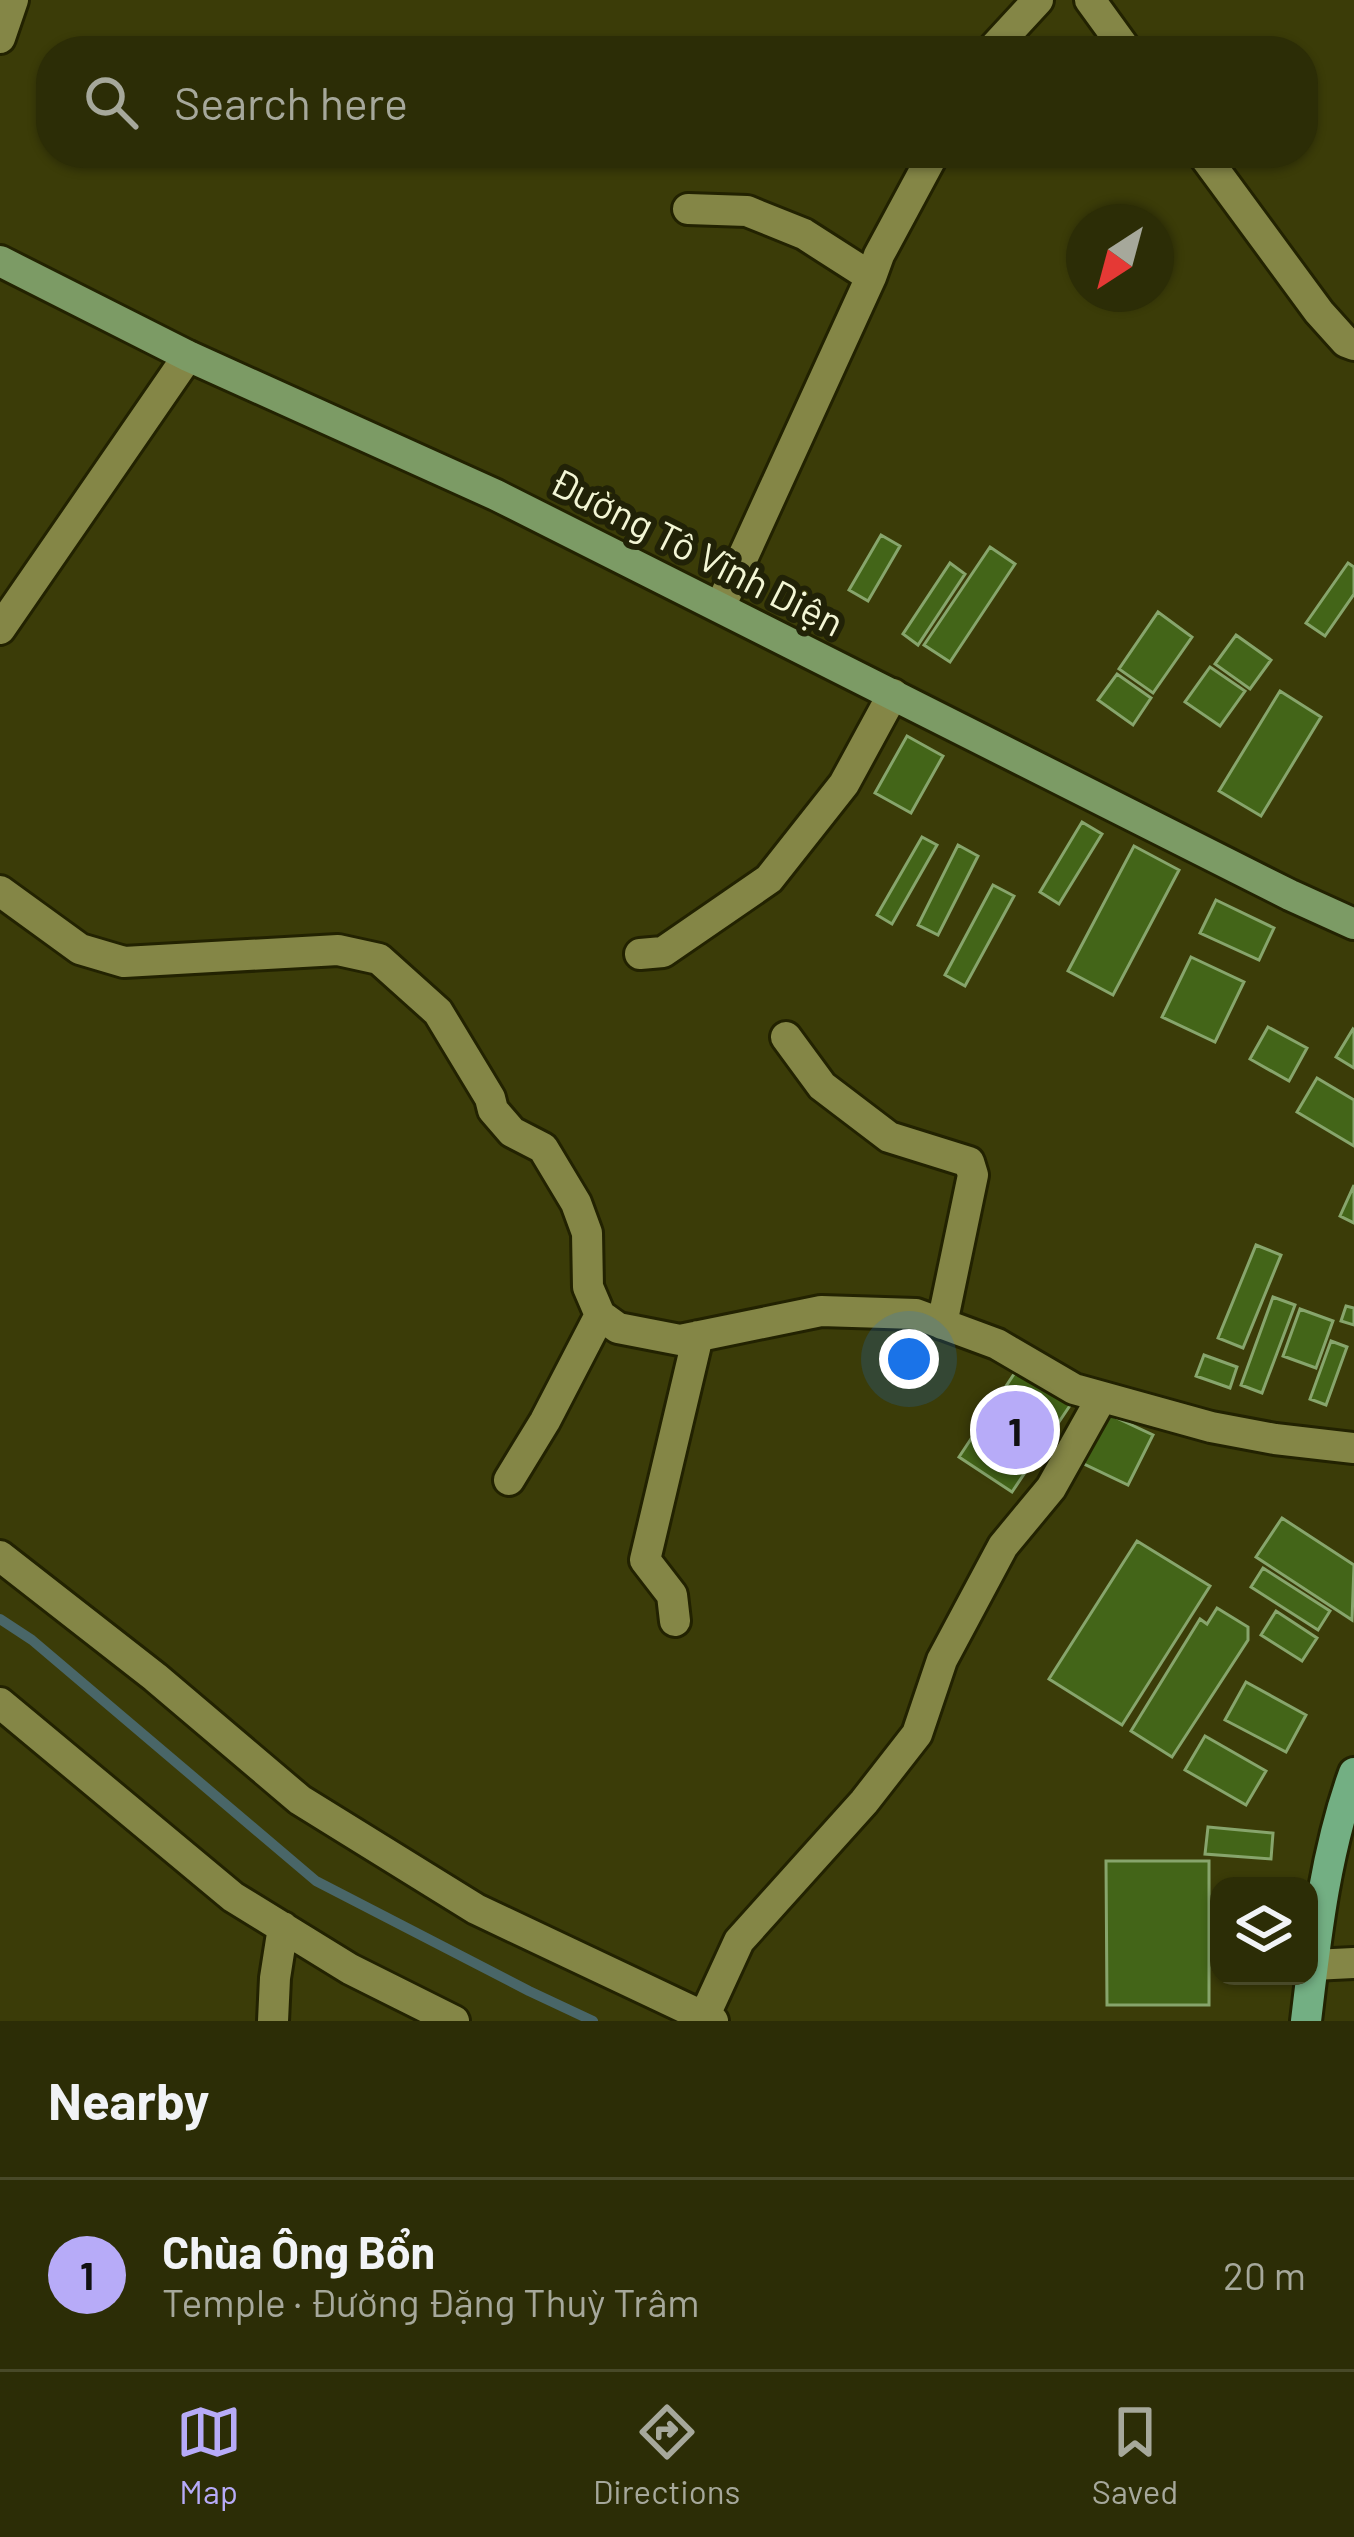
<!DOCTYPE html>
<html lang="en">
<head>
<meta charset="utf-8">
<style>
  body { margin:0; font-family:Barlow,sans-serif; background:#383914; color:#f1f3f6 }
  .controls { position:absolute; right:36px; bottom:36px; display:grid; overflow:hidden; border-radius:24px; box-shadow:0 3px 9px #0004 }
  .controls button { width:108px; height:108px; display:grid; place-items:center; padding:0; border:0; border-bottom:3px solid #484928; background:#2c2d06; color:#f1f3f6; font:60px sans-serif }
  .compass { position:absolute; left:1066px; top:204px; width:108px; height:108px; border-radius:50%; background:#2c2d06; box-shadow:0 3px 9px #0004; rotate:216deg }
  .you { position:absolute; left:909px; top:1359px; width:42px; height:42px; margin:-30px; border:9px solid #fff; border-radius:50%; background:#1a73e8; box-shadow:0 0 0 18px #1a73e833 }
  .badge { display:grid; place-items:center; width:78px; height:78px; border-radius:50%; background:#b7abf8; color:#111; font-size:39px; font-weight:700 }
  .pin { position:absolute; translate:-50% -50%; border:6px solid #fff; box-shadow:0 3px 12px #0006 }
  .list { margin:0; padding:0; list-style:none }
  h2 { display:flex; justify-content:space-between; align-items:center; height:156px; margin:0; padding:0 48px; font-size:51px }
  h2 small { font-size:39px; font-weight:400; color:#a6a89b }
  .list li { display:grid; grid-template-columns:78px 1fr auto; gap:36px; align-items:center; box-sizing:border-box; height:192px; padding:0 48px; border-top:3px solid #484928 }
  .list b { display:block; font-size:45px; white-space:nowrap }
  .list p { margin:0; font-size:39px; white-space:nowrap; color:#a6a89b }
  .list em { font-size:39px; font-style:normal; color:#a6a89b }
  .icon { flex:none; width:66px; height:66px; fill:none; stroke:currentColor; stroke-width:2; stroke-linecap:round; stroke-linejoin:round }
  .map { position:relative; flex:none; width:1354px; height:2021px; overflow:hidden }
  .search { position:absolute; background:#2c2d06; box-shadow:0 3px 9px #0004; left:36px; right:36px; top:36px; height:132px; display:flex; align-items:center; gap:30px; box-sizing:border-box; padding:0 42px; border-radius:48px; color:#a6a89b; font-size:45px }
  .sheet { height:348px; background:#2c2d06 }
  nav { display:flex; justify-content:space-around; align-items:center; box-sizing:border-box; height:168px; border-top:3px solid #484928; background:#2c2d06; font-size:33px; color:#a6a89b }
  nav a { display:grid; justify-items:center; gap:6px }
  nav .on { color:#b7abf8 }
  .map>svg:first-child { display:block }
</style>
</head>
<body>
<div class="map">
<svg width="1354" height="2021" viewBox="0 0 1354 2021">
  <rect width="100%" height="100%" fill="#3b3c08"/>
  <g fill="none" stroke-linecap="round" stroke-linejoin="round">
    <path stroke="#496668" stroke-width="10" d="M0,1619l32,21 284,241 213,110 64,30"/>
  </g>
  <path fill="#436518" stroke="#87a56c" stroke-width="3" d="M881,535l19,11 -32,55 -19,-11z
    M990,547l25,17 -65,98 -26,-17z
    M950,563l15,11 -47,71 -15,-11z
    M1348,563l6,4v27l-29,42 -19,-13z
    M1158,612l34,25 -39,56 -34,-24z
    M1236,635l35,25 -21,29 -35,-25z
    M1210,667l35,24 -25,35 -35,-24z
    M1117,674l34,24 -18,27 -35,-25z
    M1280,691l41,26 -60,99 -42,-25z
    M907,736l36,20 -32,57 -36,-20z
    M1082,822l20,12 -43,70 -19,-12z
    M922,837l15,8 -45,79 -15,-9z
    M958,845l20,11 -40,79 -20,-10z
    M1134,846l45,24 -66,125 -45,-24z
    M993,885l21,11 -49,90 -20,-11z
    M1216,900l58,28 -15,32 -59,-27z
    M1191,957l53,25 -29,60 -53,-25z
    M1268,1027l39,21 -18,33 -39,-22z
    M1353,1029l1,1v38l-18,-11z
    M1317,1078l37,22v46l-57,-34z
    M1354,1185v38l-14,-7z
    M1256,1245l25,10 -38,93 -25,-10z
    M1273,1297l22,8 -33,88 -21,-8z
    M1346,1306l8,2v17l-13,-4z
    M1300,1309l33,12 -17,47 -33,-12z
    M1331,1341l16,6 -21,58 -16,-6z
    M1204,1355l33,12 -7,21 -34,-12z
    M1018,1368l53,36 -59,88 -53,-35z
    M1106,1413l47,22 -25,50 -46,-22z
    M1282,1518l72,47 -2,55 -96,-63z
    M1137,1541l73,45 -88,139 -73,-46z
    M1263,1568l67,43 -12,19 -67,-43z
    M1217,1608l31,19v13l-76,117 -41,-26 69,-112 7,5z
    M1276,1611l41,27 -15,23 -41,-26z
    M1246,1682l60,33 -20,37 -61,-32z
    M1205,1736l61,35 -20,34 -61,-35z
    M1208,1827l65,6 -2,26 -66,-5z
    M1106,1861h103v144h-102z"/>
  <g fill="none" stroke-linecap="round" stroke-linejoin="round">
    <defs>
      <path id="minor" d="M1090,0l37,51
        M0,38l13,-38
        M991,51l47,-51
        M1202,153l117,159 27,30 8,3
        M688,209l59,2 57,23 67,43 8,-22 55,-102
        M720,607l151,-330
        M0,629l188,-273
        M0,891l80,58 44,13 214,-12 41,9 59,53 52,86 3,12 19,22 31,16 33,55 11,30 1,54 12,28 18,13 62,12 141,-29 95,3 81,30 77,45 137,38 64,12 79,9
        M640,954l23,-2 106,-73 75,-95 49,-90
        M786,1037l36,49 67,51 80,25 4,13 -31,149
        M509,1480l36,-59 55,-106
        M0,1556l155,121 145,123 176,109 237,112
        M675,1621l-3,-26 -27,-35 53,-224
        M0,1703l233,194 117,72 104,52
        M1313,1965l41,-2
        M704,2017l35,-76 125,-139 53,-68 25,-74 61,-114 48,-58 51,-91
        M273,2021l2,-43 8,-51"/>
      <path id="secondary" d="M0,261l188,95 308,139 794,400 64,29"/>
      <path id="primary" d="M1306,2021c10,-84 19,-168 48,-248"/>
    </defs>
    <use href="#minor" stroke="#222201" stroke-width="36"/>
    <use href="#secondary" stroke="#222201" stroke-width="36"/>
    <use href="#primary" stroke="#222201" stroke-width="36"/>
    <use href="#minor" stroke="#848646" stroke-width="30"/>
    <use href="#secondary" stroke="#7c9b65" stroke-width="30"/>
    <use href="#primary" stroke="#73af83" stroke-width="30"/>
  </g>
  <g text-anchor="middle" stroke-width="12" stroke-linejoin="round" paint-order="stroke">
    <g font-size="39" fill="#f3f6d5" stroke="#212207">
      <text transform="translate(697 552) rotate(27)" y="14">Đường Tô Vĩnh Diện</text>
    </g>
  </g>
</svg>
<div class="controls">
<button><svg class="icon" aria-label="layers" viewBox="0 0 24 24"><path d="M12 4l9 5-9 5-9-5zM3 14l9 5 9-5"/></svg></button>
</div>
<svg class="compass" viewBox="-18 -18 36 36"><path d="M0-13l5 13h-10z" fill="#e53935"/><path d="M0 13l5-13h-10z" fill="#a6a89b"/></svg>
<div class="you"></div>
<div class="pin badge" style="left:1015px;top:1430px">1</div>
<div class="search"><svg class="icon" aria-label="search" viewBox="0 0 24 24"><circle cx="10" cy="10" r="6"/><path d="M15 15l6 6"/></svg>Search here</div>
</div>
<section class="sheet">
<h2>Nearby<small></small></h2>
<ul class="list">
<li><span class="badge">1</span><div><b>Chùa Ông Bổn</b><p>Temple · Đường Đặng Thuỳ Trâm</p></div><em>20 m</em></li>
</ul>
</section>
<nav>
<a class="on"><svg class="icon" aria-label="map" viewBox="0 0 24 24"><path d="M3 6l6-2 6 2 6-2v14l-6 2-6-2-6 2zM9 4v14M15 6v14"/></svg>Map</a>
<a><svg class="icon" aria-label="directions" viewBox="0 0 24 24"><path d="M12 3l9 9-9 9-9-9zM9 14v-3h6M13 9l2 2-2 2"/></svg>Directions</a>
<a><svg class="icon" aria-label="saved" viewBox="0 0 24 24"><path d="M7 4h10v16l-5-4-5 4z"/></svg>Saved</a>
</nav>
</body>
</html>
